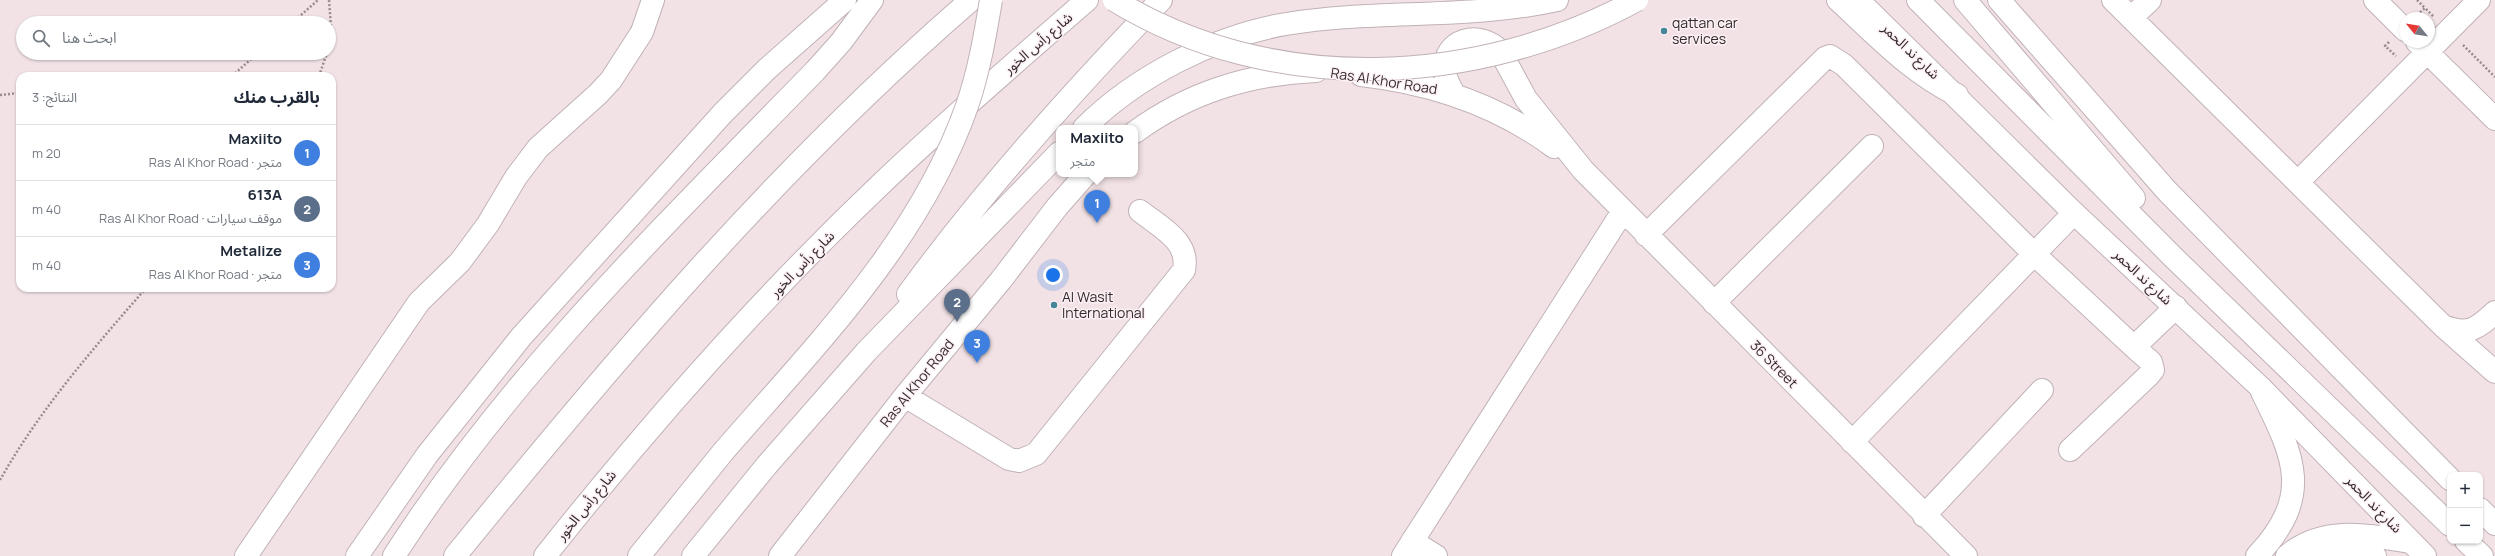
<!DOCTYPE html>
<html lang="ar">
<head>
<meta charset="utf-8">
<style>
  body { margin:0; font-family:Manrope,"Noto Sans Arabic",sans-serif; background:#f2f2f3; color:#1f2937; direction:rtl }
  .controls { position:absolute; right:12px; bottom:12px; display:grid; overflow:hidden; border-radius:8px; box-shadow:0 1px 3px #0004 }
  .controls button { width:36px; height:36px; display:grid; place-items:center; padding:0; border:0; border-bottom:1px solid #e0e1e3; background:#fff; color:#1f2937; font:20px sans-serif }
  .compass { position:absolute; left:2399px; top:12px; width:36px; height:36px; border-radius:50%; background:#fff; box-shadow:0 1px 3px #0004; rotate:300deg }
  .you { position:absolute; left:1053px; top:275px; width:14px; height:14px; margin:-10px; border:3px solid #fff; border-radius:50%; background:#1a73e8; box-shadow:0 0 0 6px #1a73e833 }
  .badge { display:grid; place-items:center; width:26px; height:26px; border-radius:50%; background:#ea580c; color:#fff; font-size:13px; font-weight:700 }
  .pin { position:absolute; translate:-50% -33px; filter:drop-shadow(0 1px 2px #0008) }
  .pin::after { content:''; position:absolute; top:21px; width:14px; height:12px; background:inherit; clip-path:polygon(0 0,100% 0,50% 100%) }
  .popup { position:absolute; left:1056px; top:125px; width:82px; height:52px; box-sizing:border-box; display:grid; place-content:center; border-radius:8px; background:#fff; filter:drop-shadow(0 1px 3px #0005); font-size:13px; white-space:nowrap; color:#747a83 }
  .popup b { font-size:15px; color:#1f2937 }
  .popup::after { content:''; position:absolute; left:50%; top:100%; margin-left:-8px; border:8px solid transparent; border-top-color:#fff }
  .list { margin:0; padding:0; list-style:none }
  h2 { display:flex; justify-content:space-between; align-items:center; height:52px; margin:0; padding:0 16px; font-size:17px }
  h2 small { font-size:13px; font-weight:400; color:#747a83 }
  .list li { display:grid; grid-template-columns:26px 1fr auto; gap:12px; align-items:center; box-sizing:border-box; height:56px; padding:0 16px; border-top:1px solid #e0e1e3 }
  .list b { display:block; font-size:15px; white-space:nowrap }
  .list p { margin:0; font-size:13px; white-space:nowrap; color:#747a83 }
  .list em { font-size:13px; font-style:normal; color:#747a83 }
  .icon { flex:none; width:22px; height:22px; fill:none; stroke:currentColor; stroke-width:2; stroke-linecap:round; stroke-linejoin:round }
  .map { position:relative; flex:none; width:2495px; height:556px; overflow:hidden; direction:ltr }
  .search { position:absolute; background:#fff; box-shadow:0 1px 3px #0004; left:16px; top:16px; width:320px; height:44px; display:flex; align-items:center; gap:10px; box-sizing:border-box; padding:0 14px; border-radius:22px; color:#747a83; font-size:15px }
  .panel { position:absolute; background:#fff; box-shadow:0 1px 3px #0004; left:16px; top:72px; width:320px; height:220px; border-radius:12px; direction:rtl }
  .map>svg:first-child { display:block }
</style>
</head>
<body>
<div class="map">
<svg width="2495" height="556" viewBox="0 0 2495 556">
  <rect width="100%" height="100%" fill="#f2e2e6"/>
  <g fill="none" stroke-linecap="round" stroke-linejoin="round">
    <defs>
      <path id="minor" d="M1999,0l168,191 283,288
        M2113,0l330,326 52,46
        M2375,0l30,30
        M2131,18l19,-18
        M2417,42l78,77
        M1361,75c71,8 135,29 193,72
        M1454,94c-4,-8 -9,-15 -9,-23 -2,-33 35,-41 55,-20l26,48 57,71 383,386
        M1135,132c55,-40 114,-58 181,-61
        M2298,182l181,-182
        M1646,235l179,-177 5,-2 14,9 190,189 100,93
        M1714,303l158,-157
        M2443,326c25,10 34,3 52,-14
        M905,396l104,63 10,2 17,-7 148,-184c6,-29 -24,-43 -44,-59
        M1852,442l222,-229
        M2070,450l79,-75 4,-5 -2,-8 -17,-15 42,-40
        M2480,509l15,15
        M1924,516l118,-126
        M1412,541l24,15
        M246,556l173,-254 41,-40 28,-38 28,-47 22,-29 60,-54 13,-14 31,-48 11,-32
        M780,556l125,-160 96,-116 56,-73 29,-33
        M1403,556l220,-345
        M2257,556c57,-61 37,-99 5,-164
        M2287,556c36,-31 81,-21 123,-14
        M2317,556l30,-5 28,5"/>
      <path id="major" d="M1858,0l216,213 186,174 165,169
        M1918,0l255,257 277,268
        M1965,0l169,198
        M2466,541l16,15"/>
      <path id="highway" d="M1838,0c37,34 73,73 119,95
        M1084,128c51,-51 130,-92 202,-104 90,-15 181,-4 271,-24
        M908,294c76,-104 163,-201 253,-294
        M357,556l70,-101 94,-118 202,-224 44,-44 78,-69
        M394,556c114,-179 273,-333 421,-485l26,-29 31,-42
        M455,556c161,-198 323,-389 516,-556
        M545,556c104,-131 214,-256 335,-371 67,-64 137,-124 207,-185
        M639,556l84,-104
        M693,556l74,-91 99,-113 193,-199"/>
    </defs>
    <use href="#minor" stroke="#c1b2b6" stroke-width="24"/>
    <use href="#major" stroke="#c1b2b6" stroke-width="24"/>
    <use href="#highway" stroke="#c1b2b6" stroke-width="24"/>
    <path stroke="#988c8f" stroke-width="2.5" stroke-dasharray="2 2" stroke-linecap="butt" d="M2417,0l8,8
      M2417,15l8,-7 9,9
      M292,23l26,-23
      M329,42l2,-15 -2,-27
      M2389,42l-4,4 11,10
      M2463,45l32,32
      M232,76l26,-23
      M319,76l8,-23
      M0,95l20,-2
      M0,480c40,-71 93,-131 146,-192"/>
    <use href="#minor" stroke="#fff" stroke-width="22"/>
    <use href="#major" stroke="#fff" stroke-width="22"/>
    <use href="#highway" stroke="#fff" stroke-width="22"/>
    <defs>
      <path id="highway-bridge" d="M1114,0c159,97 363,87 523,0
        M723,452c92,-106 196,-210 244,-346 12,-35 18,-70 24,-106"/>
    </defs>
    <use href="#highway-bridge" stroke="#c1b2b6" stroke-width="24" stroke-linecap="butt"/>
    <use href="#highway-bridge" stroke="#fff" stroke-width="22"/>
  </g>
  <g fill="#458599" stroke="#fdf0f4" stroke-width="1.5">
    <circle cx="1664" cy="31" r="4"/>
    <circle cx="1054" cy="305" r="4"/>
  </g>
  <g text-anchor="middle" stroke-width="3" stroke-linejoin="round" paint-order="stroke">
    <g font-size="14" fill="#312b2c" stroke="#fdf0f4" text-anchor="start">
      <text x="1672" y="28">qattan car<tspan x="1672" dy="16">services</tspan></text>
      <text x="1062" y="302">Al Wasit<tspan x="1062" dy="16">International</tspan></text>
    </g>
    <g font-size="14" fill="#312b2c" stroke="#fdf0f4">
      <text transform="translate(1038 43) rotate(-41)" y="5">شارع رأس الخور</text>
      <text transform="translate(1911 51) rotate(44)" y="5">شارع ند الحمر</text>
      <text transform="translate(1384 81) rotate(9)" y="5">Ras Al Khor Road</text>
      <text transform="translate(802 264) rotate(-46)" y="5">شارع رأس الخور</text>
      <text transform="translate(2143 277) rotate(43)" y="5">شارع ند الحمر</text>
      <text transform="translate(1774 364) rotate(45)" y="5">36 Street</text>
      <text transform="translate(917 383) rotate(-51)" y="5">Ras Al Khor Road</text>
      <text transform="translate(2374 504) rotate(46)" y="5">شارع ند الحمر</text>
      <text transform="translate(586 505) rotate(-51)" y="5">شارع رأس الخور</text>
    </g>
  </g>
</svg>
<div class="controls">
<button>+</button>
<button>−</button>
</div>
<svg class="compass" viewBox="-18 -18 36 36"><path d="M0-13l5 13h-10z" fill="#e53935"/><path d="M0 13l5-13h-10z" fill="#747a83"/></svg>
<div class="you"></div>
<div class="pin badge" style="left:1097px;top:223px;background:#3f7fe0">1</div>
<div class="popup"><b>Maxiito</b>متجر</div>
<div class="pin badge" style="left:957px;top:322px;background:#5c6f8a">2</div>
<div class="pin badge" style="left:977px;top:363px;background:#3f7fe0">3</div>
<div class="search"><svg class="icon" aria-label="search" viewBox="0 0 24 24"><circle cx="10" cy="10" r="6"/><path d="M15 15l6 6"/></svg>ابحث هنا</div>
<section class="panel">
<h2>بالقرب منك<small>النتائج: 3</small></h2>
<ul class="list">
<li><span class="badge" style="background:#3f7fe0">1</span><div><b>Maxiito</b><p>متجر · Ras Al Khor Road</p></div><em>20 m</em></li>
<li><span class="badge" style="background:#5c6f8a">2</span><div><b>613A</b><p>موقف سيارات · Ras Al Khor Road</p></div><em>40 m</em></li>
<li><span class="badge" style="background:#3f7fe0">3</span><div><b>Metalize</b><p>متجر · Ras Al Khor Road</p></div><em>40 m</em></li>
</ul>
</section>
</div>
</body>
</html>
